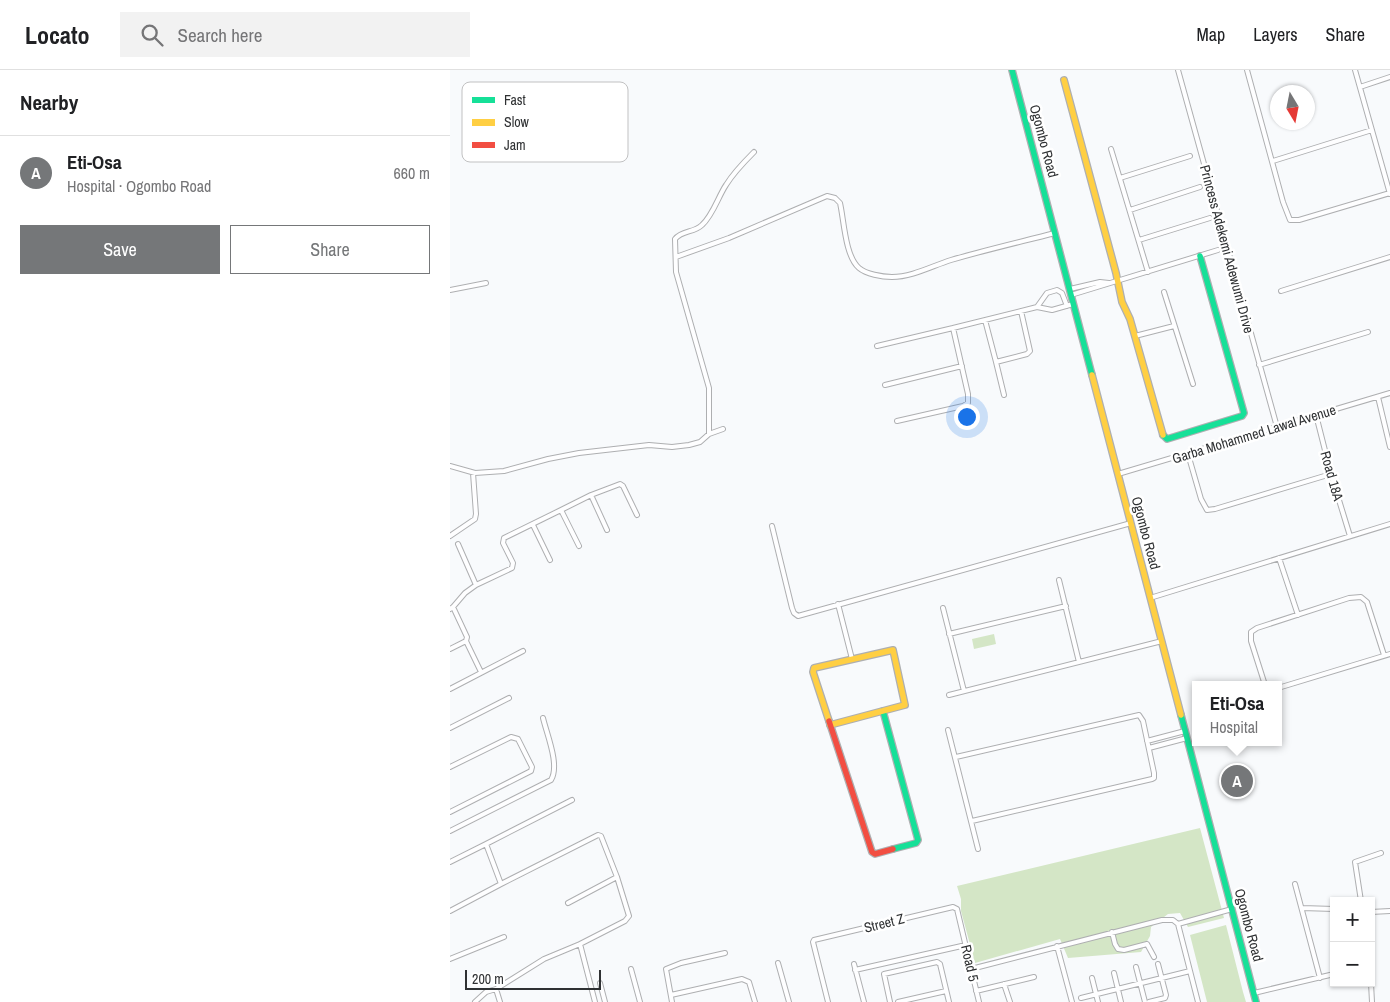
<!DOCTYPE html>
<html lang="en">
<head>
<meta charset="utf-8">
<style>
  body { margin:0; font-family:"Archivo Narrow",sans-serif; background:#f2f2f2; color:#202124 }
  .controls { position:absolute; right:15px; bottom:15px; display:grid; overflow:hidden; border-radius:0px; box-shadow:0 1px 4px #0004 }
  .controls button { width:45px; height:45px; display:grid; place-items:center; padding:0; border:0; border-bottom:1px solid #e0e0e0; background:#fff; color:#202124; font:25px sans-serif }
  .compass { position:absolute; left:820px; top:15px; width:45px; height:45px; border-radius:50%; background:#fff; box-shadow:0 1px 4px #0004; rotate:170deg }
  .scale { position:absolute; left:15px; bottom:12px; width:136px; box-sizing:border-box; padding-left:5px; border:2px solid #2f3133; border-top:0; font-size:14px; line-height:18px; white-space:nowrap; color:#2f3133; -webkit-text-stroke:4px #fff; paint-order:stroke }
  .you { position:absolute; left:516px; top:346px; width:18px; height:18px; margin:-12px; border:4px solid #fff; border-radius:50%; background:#1a73e8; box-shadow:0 0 0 8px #1a73e833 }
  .badge { display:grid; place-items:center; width:32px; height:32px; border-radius:50%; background:#757779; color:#fff; font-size:16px; font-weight:700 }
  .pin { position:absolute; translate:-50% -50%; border:2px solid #fff; box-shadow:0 1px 5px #0006 }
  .popup { position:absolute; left:742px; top:611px; width:90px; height:65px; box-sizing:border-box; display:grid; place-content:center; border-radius:0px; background:#fff; filter:drop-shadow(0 1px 4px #0005); font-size:16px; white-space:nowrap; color:#757577 }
  .popup b { font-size:19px; color:#202124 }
  .popup::after { content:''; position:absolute; left:50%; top:100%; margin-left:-10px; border:10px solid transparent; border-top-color:#fff }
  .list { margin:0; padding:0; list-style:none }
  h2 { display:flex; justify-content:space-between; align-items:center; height:65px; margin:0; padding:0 20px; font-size:21px }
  h2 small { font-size:16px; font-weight:400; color:#757577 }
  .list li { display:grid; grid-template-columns:32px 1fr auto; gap:15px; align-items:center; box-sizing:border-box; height:75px; padding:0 20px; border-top:1px solid #e0e0e0 }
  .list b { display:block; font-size:19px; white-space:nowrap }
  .list p { margin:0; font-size:16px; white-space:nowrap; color:#757577 }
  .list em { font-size:16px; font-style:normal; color:#757577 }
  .actions { display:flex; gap:10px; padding:15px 20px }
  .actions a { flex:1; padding:11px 0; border:1px solid #757779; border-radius:0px; text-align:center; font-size:18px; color:#757779 }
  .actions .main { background:#757779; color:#fff }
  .icon { flex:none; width:28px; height:28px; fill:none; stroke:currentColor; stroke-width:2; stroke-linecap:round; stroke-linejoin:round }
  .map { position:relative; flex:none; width:940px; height:932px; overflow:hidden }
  header { display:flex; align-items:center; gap:30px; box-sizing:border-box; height:70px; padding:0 25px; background:#fff; border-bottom:1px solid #e0e0e0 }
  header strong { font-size:24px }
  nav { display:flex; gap:28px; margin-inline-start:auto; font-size:18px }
  .search { width:350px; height:45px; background:#f2f2f2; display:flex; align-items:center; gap:12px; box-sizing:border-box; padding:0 18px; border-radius:0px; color:#757577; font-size:19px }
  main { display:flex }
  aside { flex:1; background:#fff }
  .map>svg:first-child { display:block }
</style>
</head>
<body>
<header>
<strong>Locato</strong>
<div class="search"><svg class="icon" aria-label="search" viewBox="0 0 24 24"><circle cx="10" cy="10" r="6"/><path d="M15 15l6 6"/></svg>Search here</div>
<nav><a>Map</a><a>Layers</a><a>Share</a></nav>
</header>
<main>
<aside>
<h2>Nearby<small></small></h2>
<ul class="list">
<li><span class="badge">A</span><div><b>Eti-Osa</b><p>Hospital · Ogombo Road</p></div><em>660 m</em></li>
</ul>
<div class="actions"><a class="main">Save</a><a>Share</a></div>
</aside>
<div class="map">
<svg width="940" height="932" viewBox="0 0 940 932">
  <rect width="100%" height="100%" fill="#f8fafc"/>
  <path fill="#d4e6c6" d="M544,564l2,10 -22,5 -2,-10z
    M750,758l24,90 -36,9 -8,-14 -12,1 -17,13 -1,9 -9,16 -73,6 -8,-19 -85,24 -14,-52v-12l-4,-13z
    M776,855l17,67 3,10h-39l-17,-67z"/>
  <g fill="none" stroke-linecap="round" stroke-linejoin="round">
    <defs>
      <path id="street" d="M728,0l99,357
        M797,0l36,132 7,18h9l91,-27
        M905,0l35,124
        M910,17l30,-10
        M661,79l37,123
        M823,91l99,-31
        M670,108l70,-22
        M680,140l70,-23
        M689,170l71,-22
        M226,187l53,-19 98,-42 8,2 5,5c4,17 5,53 19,65 7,6 23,9 33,9 20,0 40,-11 59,-17 34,-10 69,-18 104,-27
        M620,219l30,-7 9,1
        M0,220l36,-7
        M831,221l109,-34
        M714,222l29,92
        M621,225l147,-45
        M587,237l10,-14 10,-3 5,3 5,13
        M535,250l11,42 31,-8 3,-3 -9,-40
        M685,266l39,-10
        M427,276l76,-18
        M546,292l8,33
        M809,295l109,-33
        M435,315l77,-19
        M928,327l12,50
        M866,345l15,59 19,62
        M447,351l66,-15 5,-3v-9l-15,-66 84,-21 15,3 21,-6
        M259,364v-46l-33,-116 -1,-33c7,-9 19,-6 27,-14 11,-10 16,-28 24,-40 8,-13 18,-23 28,-33
        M738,384l13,45 6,11 8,-1 116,-35
        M0,396l25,7 29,-2 44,-12 31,-6 70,-8 23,2 17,-2 11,-3 9,-8 14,-5
        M668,404l272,-81
        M141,425l29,-11 3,2 14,29
        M111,440l30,-15 16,35
        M83,455l17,35
        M322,456l20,82 2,5 4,3 333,-93
        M0,466l25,-17 1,-5 -3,-41
        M8,474l18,41
        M829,488l19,57
        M609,510l20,82
        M700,528l240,-74
        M388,534l14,55
        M3,537l12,-14 11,-8 36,-17 1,-5 -10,-20 1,-5 57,-28 18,36
        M493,538l21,83
        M0,539l3,-2 14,30 -1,4
        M499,564l117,-28
        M0,579l16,-8 15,31
        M815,615l-14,-44v-9l6,-4 92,-30 12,-1 6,5 17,53
        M828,618l112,-34
        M0,619l73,-38
        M499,625l213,-54
        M0,658l59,-30
        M498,660l30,119
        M697,671l38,-10
        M699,678l38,-10
        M506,687l183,-42 4,6 11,52v5l-2,1 -180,42
        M0,697l61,-30 7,2 14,28 -1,4 -81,41
        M0,761l101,-51c9,-15 -4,-45 -8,-62
        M36,774l86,-44
        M0,792l36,-18 15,40
        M845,814l25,94
        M911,831l-6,-39 26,-9
        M118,833l49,-26
        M852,838l32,1
        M0,841l51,-27 97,-49 3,1 16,41 12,39 -4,5 -45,23
        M921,842l19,-1
        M728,854l54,-15
        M662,862l3,12 3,5 6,1 23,-6 7,13
        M607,876l15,56
        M0,889l54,-22
        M328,893l11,39
        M404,894l10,38
        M686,897l9,35
        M181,899l9,33
        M521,899l191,-49h11l5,4 20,78
        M405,900l111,-25
        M664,903l7,29
        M642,908l6,24
        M150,913l5,19
        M921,913l1,19
        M554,914l6,18
        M46,919l4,13
        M526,921l58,-14
        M804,923l80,-19
        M221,925l71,-16 7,3 6,20
        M631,928l109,-27
        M25,932l11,-10 10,-3 48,-30 36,-15 15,58
        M222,932l-6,-33 15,-6 44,-10
        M378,932l-15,-60 1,-2 139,-33 4,2 22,93
        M440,932l-6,-28 53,-12 3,2 9,38
        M448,932l48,-11
        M699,932l16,-4 1,-3 -8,-31"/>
      <path id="fast" d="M562,0l80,305
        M713,365l4,4 75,-23 2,-3 -44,-157
        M433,641l35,129 -2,3 -23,6
        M731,645l75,287"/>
      <path id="slow" d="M614,10l52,193 6,29 8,17 33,116
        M642,305l89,340
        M379,651l-16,-49 1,-4 79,-18 12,55 -75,20"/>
      <path id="jam" d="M379,651l43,131 3,2 18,-5"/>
    </defs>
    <use href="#street" stroke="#aeafb1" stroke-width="6"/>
    <use href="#fast" stroke="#aeafb1" stroke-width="8"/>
    <use href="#slow" stroke="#aeafb1" stroke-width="8"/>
    <use href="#jam" stroke="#aeafb1" stroke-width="8"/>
    <use href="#street" stroke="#fefeff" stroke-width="4"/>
    <use href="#fast" stroke="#16e098" stroke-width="5.5"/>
    <use href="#slow" stroke="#ffcf43" stroke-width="5.5"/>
    <use href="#jam" stroke="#f24e42" stroke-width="5.5"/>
  </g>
  <g text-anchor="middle" stroke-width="5" stroke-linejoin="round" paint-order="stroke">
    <g font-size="14" fill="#2f3133" stroke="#fff">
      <text transform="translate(594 71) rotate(75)" y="5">Ogombo Road</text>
      <text transform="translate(777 179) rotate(75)" y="5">Princess Adekemi Adewumi Drive</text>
      <text transform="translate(804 364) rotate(-17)" y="5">Garba Mohammed Lawal Avenue</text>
      <text transform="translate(882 406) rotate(74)" y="5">Road 18A</text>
      <text transform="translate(696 463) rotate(75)" y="5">Ogombo Road</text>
      <text transform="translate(434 853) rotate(-14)" y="5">Street Z</text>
      <text transform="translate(799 855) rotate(75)" y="5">Ogombo Road</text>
      <text transform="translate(520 893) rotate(77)" y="5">Road 5</text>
    </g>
  </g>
  <rect x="12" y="12" width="166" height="80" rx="8" fill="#fff" stroke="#c1c1c2" stroke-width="1"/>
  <rect x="22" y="27" width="23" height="6" fill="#16e098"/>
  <rect x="22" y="49" width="23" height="7" fill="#ffcf43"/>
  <rect x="22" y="72" width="23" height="6" fill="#f24e42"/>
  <g font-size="14" fill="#2f3133">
    <text x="54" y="35">Fast</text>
    <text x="54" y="57">Slow</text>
    <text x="54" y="80">Jam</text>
  </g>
</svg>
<div class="controls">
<button>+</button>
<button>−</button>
</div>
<svg class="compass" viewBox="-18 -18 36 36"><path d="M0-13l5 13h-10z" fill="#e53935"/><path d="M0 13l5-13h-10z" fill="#757577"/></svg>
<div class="scale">200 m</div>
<div class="you"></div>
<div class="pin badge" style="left:787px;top:711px">A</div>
<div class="popup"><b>Eti-Osa</b>Hospital</div>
</div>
</main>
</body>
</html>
